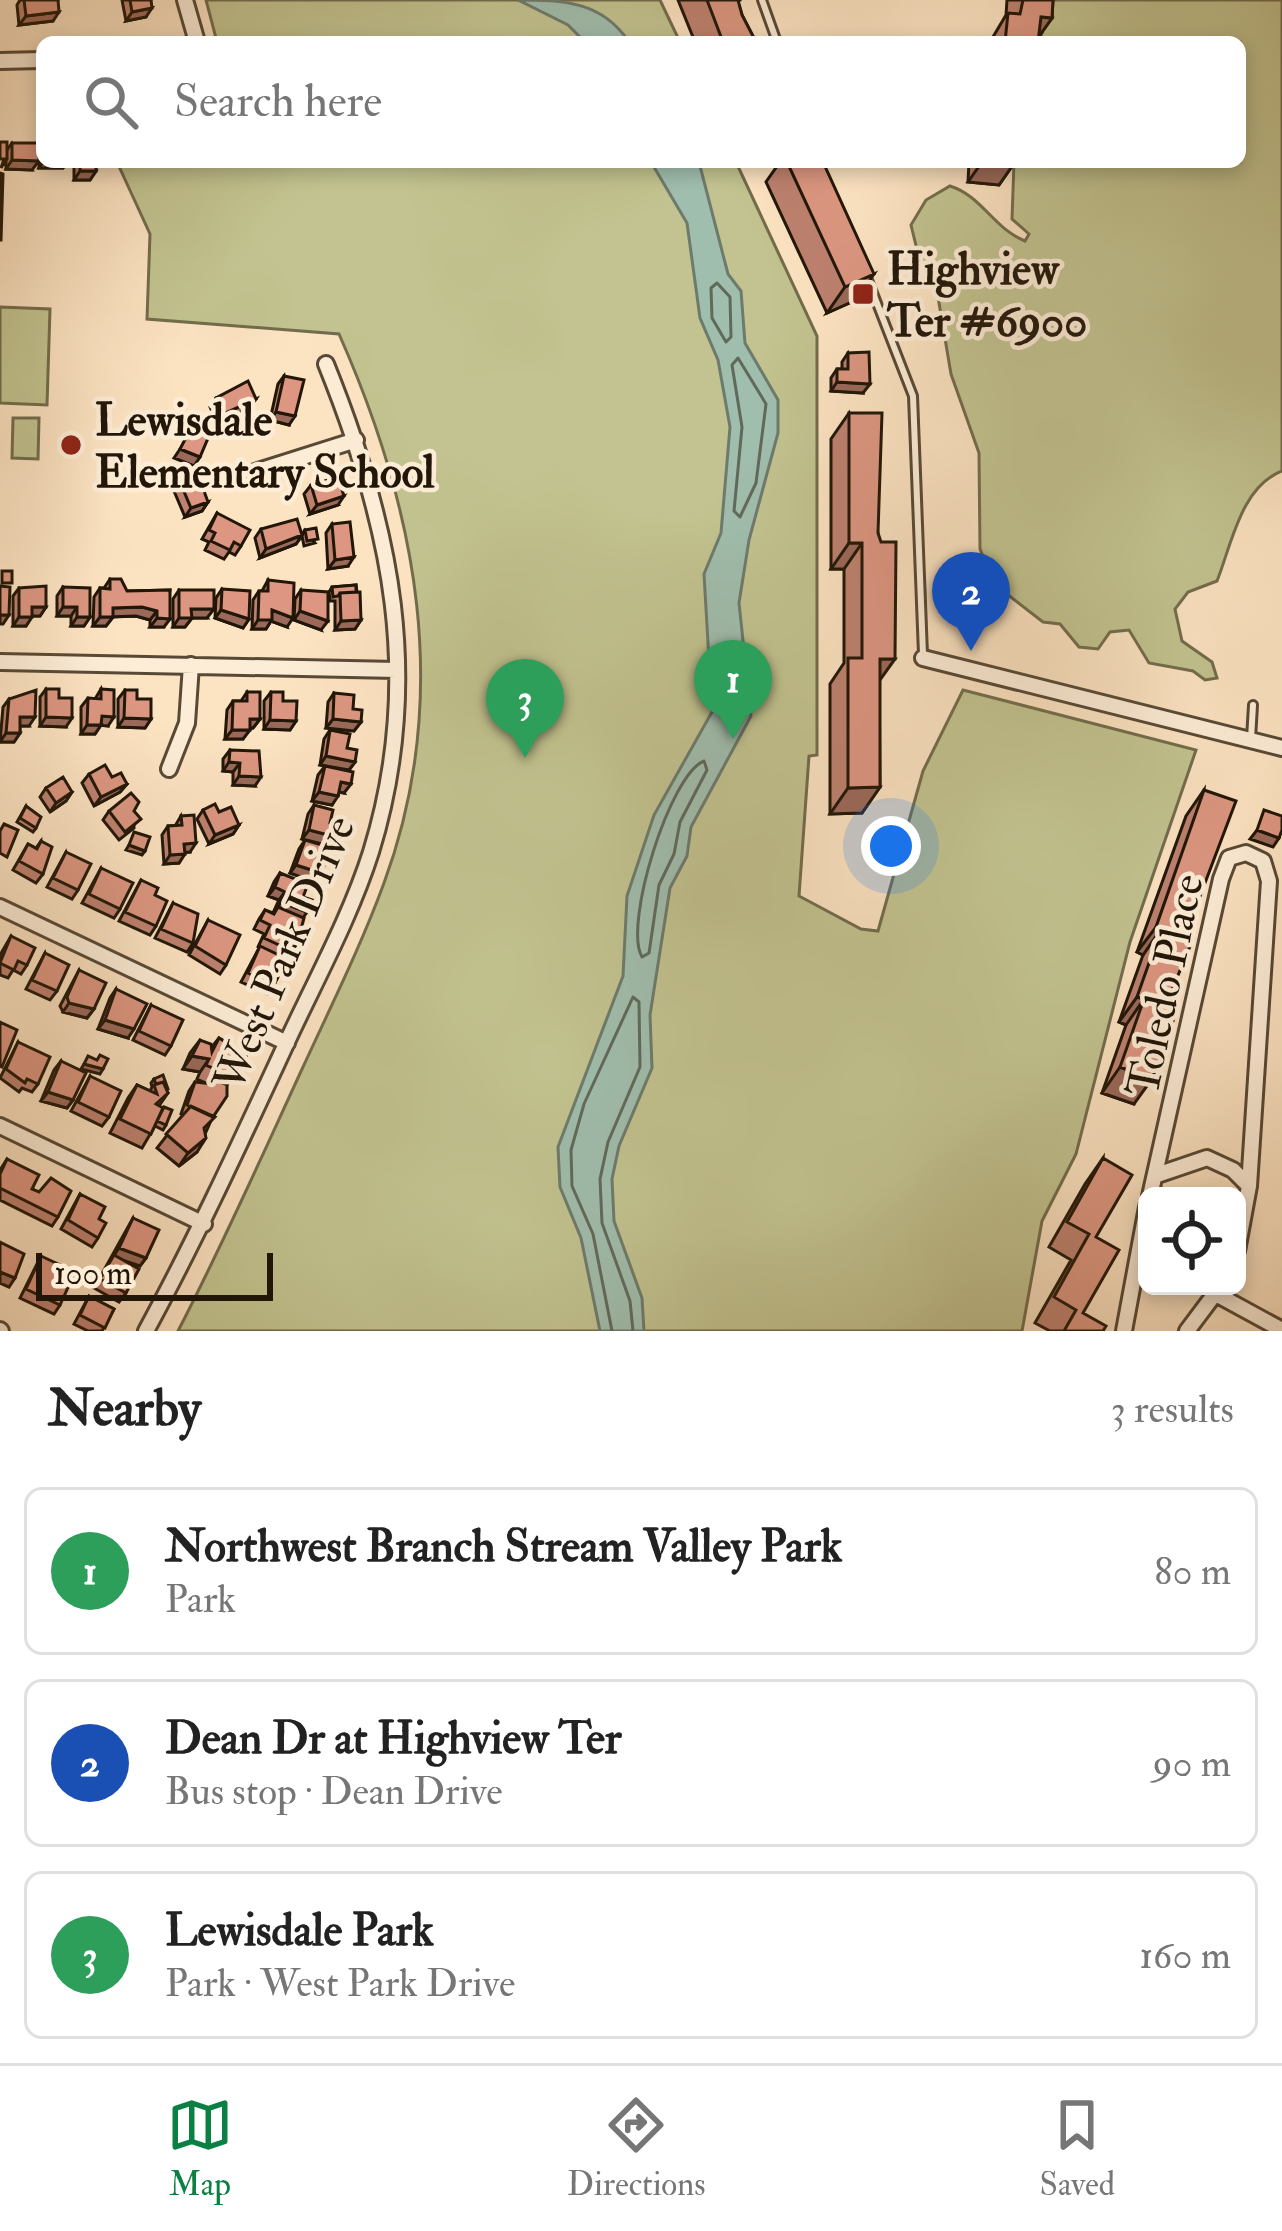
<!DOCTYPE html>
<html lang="en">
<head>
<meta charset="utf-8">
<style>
  body { margin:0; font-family:"IM FELL Double Pica",serif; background:#f2f2f2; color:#222 }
  .controls { position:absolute; right:36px; bottom:36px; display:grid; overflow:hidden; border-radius:18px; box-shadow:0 6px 18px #0003 }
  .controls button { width:108px; height:108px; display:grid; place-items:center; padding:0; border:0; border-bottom:3px solid #e0e0e0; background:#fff; color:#222; font:60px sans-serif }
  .scale { position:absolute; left:36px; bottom:30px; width:237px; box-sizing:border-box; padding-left:12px; border:6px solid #211608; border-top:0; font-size:33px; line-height:42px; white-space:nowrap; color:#211608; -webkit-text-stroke:9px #fdedd7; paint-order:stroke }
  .you { position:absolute; left:891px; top:846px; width:42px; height:42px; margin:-30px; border:9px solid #fff; border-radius:50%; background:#1a73e8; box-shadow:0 0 0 18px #1a73e833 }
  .badge { display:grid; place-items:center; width:78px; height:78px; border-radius:50%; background:#0b8043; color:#fff; font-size:39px; font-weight:700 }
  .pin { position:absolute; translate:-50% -99px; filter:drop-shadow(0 3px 6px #0008) }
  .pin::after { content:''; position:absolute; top:63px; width:42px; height:36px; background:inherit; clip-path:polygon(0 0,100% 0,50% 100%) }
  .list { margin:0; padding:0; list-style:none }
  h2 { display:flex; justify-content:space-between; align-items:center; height:156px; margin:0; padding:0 48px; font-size:51px }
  h2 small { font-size:39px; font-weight:400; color:#767676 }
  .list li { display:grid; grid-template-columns:78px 1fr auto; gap:36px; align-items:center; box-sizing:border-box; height:168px; margin:0 24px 24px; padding:0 24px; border:3px solid #e0e0e0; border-radius:18px }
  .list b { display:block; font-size:45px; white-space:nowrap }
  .list p { margin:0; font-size:39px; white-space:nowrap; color:#767676 }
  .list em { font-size:39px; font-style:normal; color:#767676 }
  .icon { flex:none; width:66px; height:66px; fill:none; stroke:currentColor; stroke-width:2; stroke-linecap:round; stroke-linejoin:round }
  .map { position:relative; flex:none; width:1282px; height:1331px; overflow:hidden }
  .search { position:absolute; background:#fff; box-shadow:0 6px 18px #0003; left:36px; right:36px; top:36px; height:132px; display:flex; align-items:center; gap:30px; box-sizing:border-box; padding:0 42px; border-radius:18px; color:#767676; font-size:45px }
  .sheet { height:732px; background:#fff }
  nav { display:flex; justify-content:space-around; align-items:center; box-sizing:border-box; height:168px; border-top:3px solid #e0e0e0; background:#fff; font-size:33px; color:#767676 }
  nav a { display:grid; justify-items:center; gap:6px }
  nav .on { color:#0b8043 }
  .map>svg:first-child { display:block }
</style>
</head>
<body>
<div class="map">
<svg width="1282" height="1331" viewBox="0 0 1282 1331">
  <rect width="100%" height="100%" fill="#fce3c2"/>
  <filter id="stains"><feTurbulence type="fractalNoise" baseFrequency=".00167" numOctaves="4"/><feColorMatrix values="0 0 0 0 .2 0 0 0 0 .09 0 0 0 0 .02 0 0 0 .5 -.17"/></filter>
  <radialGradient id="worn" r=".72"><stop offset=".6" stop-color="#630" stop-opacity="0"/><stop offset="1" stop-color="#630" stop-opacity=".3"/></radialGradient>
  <path fill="#c2c390" stroke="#726c4c" stroke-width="3" d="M206,0h454l20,42h-463z
    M1053,0h229v471c-41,16 -50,72 -65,110l-29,11 -13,17 7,32 30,21 5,16 -12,2 -12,-9 -44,-8 -20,-33 -19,2 -12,17 -19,-2 -19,-23 -17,-2 -49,-38 -14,-35 -1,-96 -28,-79 -13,-77 10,-13 -27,-18 -10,-41 15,-25 24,-14c32,10 43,42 75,55l4,-7 -17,-15 2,-57h226v-120h-201z
    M117,162h619l81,174v419l-8,1 -10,140 62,33 17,2 45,-160 40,-81 233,60 -66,192 -54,212 -34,67 -20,110h-844c45,-87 84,-175 125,-264 28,-61 58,-121 81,-184 69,-187 33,-373 -45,-549l-192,-15 3,-85z
    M0,307l50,2 -3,96 -47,-2z
    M13,418h26l-1,41 -26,-1z"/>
  <path fill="#a0beae" stroke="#6d7b6c" stroke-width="3" d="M518,0c45,0 84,1 111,42h-44l-17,-17z
    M651,162h48l29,112 13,17 4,52 33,57v33l-29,107 -10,63 12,113 -60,111 -4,29 -17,32 -20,127 2,53 -33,78 -7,33 2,42 28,77 2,33h-44l-19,-93 -21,-51 -2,-40 65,-171 4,-80 27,-81 58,-103 -8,-138 17,-41 9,-106 -12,-67 -18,-42 -13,-95z"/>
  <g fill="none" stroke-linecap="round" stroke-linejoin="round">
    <path stroke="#606a5b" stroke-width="3" d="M717,283l13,14 1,40 -5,5 -14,-24 -1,-30z
      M738,358l28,46 -10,79 -16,34 -6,-6 8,-84 -10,-62z
      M730,657c13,17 16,51 -1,66l-6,-5v-55z
      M704,761l3,9 -27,52 -6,32 -15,31 -10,68 -7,4c-19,-32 28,-183 62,-196z
      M612,1331l-19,-97 -21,-48 -1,-36 13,-46 49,-107 6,5 1,65 -32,75 -8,37 2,44 28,78 3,30"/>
    <defs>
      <path id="lane" d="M762,0l15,42
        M866,275l47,121 10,258
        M1251,739l2,-34"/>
      <path id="street" d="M185,0l12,42
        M0,61l42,-1
        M252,473l104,-33
        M923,658l359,90
        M0,662l397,8
        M169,769l18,-46 4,-58
        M0,907l287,136
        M0,1126l204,98
        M1157,1175l50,-17 26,12 16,16
        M1150,1196l71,-317 8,-21 17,-5 17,8 6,20 -20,305 -12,65
        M1216,1294l66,36
        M0,1330l1,1
        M146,1331c51,-94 95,-190 140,-287 29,-63 64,-126 85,-192 53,-172 20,-327 -45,-488
        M1124,1331l23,-124
        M1187,1331l33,-44"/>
    </defs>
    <use href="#lane" stroke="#584936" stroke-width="12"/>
    <use href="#street" stroke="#584936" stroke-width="20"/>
    <use href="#lane" stroke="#fdedd7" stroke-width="6"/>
    <use href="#street" stroke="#fdedd7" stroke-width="14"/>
  </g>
  <path fill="#bd816f" stroke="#211608" stroke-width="3" d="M20,0h38l-5,21 -34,4 -2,-20z
    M122,0h29l-5,17 -20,4z
    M678,0h62l-2,2 4,13 14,27h-61z
    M1007,0h46l-1,18 -13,18 -1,6h-48l16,-27z
    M12,143l20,27 -26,-1v-9l-5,8 6,-18z
    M42,146v16h25l-4,6h-24v-18z
    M74,162h22v9l-6,9h-16z
    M780,162h43l33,138 -29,13 -61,-131z
    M969,162h46l-16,23 -31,-3z
    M848,353l15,40 -32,-2v-13l6,-9h5v-7z
    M284,376l5,49 -19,-5 8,-36z
    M216,398l34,10 -33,15 -7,-16z
    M849,413l29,120 2,254 -18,26 -32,1v-130l14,-21v-94h-13v-130z
    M177,475l31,27 -6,9 -17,6 -14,-33z
    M311,485l27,20 -28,9 -6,-20z
    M217,513l24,33 -6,9 -6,-3 -5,7 -19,-9 4,-8 -7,-3z
    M332,524l16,42 -20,3 -2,-36z
    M261,529l41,5 3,-4 10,13 -11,3 -2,-10 -6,8 -36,14 -5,-20z
    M110,579l17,12 43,-1 -6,37h-14v-7l-14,-4 -23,1 -7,9h-13l1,-29 6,-9h4z
    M268,580l19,47 -16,-6 -5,8h-14l1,-29 6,-9h3z
    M356,585l5,35 -6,9 -20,1v-29h-5l-1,-9 3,-5z
    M63,587l27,30 -6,9h-13v-10h-14v-20z
    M19,588l27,19 -6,9h-8l-6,10h-13v-30z
    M222,589l27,30 -6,9 -28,-10 1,-20z
    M179,590l28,28h-15l-7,9h-12v-28z
    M301,590l20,40 -27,-10 1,-21z
    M46,689l20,38 -26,-1v-29z
    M101,689l7,37 -7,-1 -6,9h-14v-27l7,-9 7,1z
    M125,690l26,29 -6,9 -27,-1v-28z
    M247,692l13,27 -7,9h-3l-7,11h-18l2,-29 6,-9h8z
    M271,692l12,9 13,20 -6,9 -26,-1v-28z
    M334,693l19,16 8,13 -7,9 -28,-3 2,-26z
    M9,699l20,27h-9v7l-6,9h-14l3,-35z
    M330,730l17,18 8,14 -6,8 -29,-5 4,-26z
    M230,750l25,36 -22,-1v-13l-10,-1v-12z
    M325,766l19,27 -5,-1 -7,13 -20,-4 6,-26z
    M89,774l23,3 15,7 -7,8 -26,14 -12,-23z
    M46,788l26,4 -6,9 -16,11 -10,-15z
    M1204,790l-13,130 -19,70 -38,114 -32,-11 24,-68 -7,-3 24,-67 -6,-3 49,-136z
    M314,805l16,18 6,14 -6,9 -28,-7 6,-25z
    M26,806l10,22 -3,4 -16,-10z
    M203,810l16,2 20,13 -6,9 -24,10 -12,-25z
    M109,811h25v17l-15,12 -16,-20z
    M181,816l9,36h-5l-6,11 -15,1 -2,-29 6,-9h7z
    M305,840l23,20 -6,9 -6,-2 -7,13 -19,-7 9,-24z
    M41,841l2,33 -7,9 -23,-13 15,-26 8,4z
    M66,852l12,38 -6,9 -25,-12z
    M101,868l19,41 -6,9 -32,-15z
    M280,873l23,24v21l-6,26 -12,14 -11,27 -6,9 -27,-12 18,-34 -1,-1 6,-13 -10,-5 5,-10 6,-9 8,3 6,-13 -11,-4 6,-14z
    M141,880l14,15 1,31 -6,9 -31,-14z
    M173,903l20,40 -6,9 -32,-14z
    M208,920l18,45 -6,9 -31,-19z
    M11,936l16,29 -6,9 -8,-4 -5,8 -8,-3v-20z
    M45,953l12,38 -7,9 -24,-11z
    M79,970l15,39 -7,9 -24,-6 -3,-6z
    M116,989l12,49 -30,-9 12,-31z
    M151,1005l20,41 -6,9 -32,-15z
    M219,1038l28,17 -20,30 -30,67 -18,14 -22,-18 26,-33 -2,-1 8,-23 6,-9 13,2 -11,-5 3,-7 -17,-3 7,-16 10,-13 11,8z
    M18,1042l20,42 -6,8 -10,-4 -3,4 -19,-14z
    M61,1061l12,39 -6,8 -26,-7 13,-31z
    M90,1076l19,41 -7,9 -31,-15z
    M154,1079l14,14 -9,13 7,19 -3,5 -8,-4 -13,22 -32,-15 18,-35 9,-13 13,6 2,-4 -1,-4z
    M1103,1158l-7,79 -13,76 20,18h-53l-15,-8 36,-63 -22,-13 36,-63z
    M7,1159l51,58 -6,9 -52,-26v-30z
    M80,1194l19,25 -1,19 -6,9 -31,-18z
    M133,1218l13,40 -6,8 -12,-4 -2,31 -7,9 -25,-14z
    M41,1256l19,49 -6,9 -34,-16z
    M89,1296l25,13 -12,22h-14l-14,-7z"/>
  <path fill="#9a695a" stroke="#211608" stroke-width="3" d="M152,8l-6,9 -20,4 6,-9z
    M59,12l-6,9 -34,4 7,-9z
    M1041,17l11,1 -17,24z
    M12,160l27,1 -7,9 -26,-1z
    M43,162h24l-4,6h-24z
    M982,162h33l-16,23 -31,-3z
    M80,171h16l-6,9h-16z
    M874,274l-18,26 -29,13 18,-26z
    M837,382l33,2 -7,9 -32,-2z
    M256,399l-6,9 -33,15 6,-9z
    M276,412l19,4 -6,9 -19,-5z
    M180,449l20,8 -6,9 -20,-8z
    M344,496l-6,9 -28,9 7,-9z
    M208,502l-6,9 -17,6 6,-9z
    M302,535l-6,9 -36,14 6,-9z
    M849,543h13l-18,26h-13z
    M354,557l-6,9 -20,3 7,-9z
    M32,607h14l-6,9h-14z
    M63,607h14l-6,9h-14z
    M142,607l15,4 -7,9 -14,-4 -30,1 7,-9z
    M191,609h23l-7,9h-17h2l-7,9h-12l6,-9z
    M221,610l28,9 -6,9 -28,-10z
    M272,610l21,8 -6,9 -16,-6 -5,8h-14l6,-9z
    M300,611l28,10 -7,9 -27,-10z
    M0,615h9l-6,9h-3z
    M19,617h13l-6,9h-13z
    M77,617h13l-6,9h-13z
    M100,617h13l-7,9h-13z
    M157,618l13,1 -6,8h-14z
    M361,620l-6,9 -20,1 6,-9z
    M880,659h15l-18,25z
    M102,716l12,1 -6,9 -13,-1z
    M20,717h15l-6,9h-15z
    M46,717l26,1 -6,9 -26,-1z
    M124,718l27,1 -6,9 -27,-1z
    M250,719h10l-7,9h-10z
    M333,719l28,3 -7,9 -28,-3z
    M270,720l26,1 -6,9 -26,-1z
    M87,725h14l-6,9h-14z
    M232,730h18l-7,9h-18z
    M6,733h14l-6,9h-14z
    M326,756l29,6 -6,8 -29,-5z
    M229,762l11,1 -7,9 -10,-1z
    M239,776l22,1 -6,9 -22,-1z
    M341,782l10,2 -7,9 -10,-2z
    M127,784l-7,8 -26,14 7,-9z
    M880,787l-18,26 -32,1 18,-26z
    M72,792l-6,9 -16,11 6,-9z
    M319,792l19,4 -6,9 -20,-4z
    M239,825l-6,9 -24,10 6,-9z
    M309,830l27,7 -6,9 -28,-7z
    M1257,830l22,8 -6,9 -23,-8z
    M196,843l-6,9 -12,1 6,-9z
    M129,845l16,6 -3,4 -16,-5z
    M185,854l-6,9 -15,1 6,-9z
    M319,857l9,3 -6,9 -9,-3z
    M296,865l19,6 -6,9 -19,-7z
    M275,887l10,5 -6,8 -11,-4z
    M281,902l26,10 -6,9 -26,-10z
    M1156,927l5,2 -18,26 -6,-3z
    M1137,997l7,2 -18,26 -7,-3z
    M69,1003l25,6 -7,9 -24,-6z
    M105,1020l29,9 -6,9 -30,-9z
    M192,1056l17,3 -9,13 -17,-3z
    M84,1064l19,5 -3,5 -19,-5z
    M1120,1067l32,12 -18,25 -32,-11z
    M48,1092l25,8 -6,8 -26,-7z
    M206,1138l-9,14 -18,14 9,-13z
    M119,1248l27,10 -6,8 -27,-9z
    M0,1272l15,6 -6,9 -9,-4z"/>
  <path fill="#dc9681" stroke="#211608" stroke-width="3" d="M24,0h34l1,12 -33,4z
    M130,0h21l1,8 -20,4z
    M707,0h31l4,15 14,27h-33z
    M1023,0h30l-1,18 -11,-1 -3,25h-33l3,-29 12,1z
    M0,142h7v17h-7z
    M12,143h27v18l-27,-1z
    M80,162h16v9h-16z
    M787,162h36l51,112 -29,13z
    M0,173l3,1 -2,66h-1z
    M869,352l1,32 -33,-2v-13h11v-16z
    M284,376l20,4 -9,36 -19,-4z
    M248,381l8,18 -33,15 -7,-16z
    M849,413h33l-4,120 3,9h15l-1,117h-15v128l-32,1v-130h14v-115h-13z
    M197,417l17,7 -14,33 -20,-8z
    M196,469l12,33 -17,6 -14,-33z
    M338,477l6,19 -27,9 -6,-20z
    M217,513l33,17 -9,16 -7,-4 -4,8 -19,-9 4,-8 -6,-3z
    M297,519l5,16 -36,14 -5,-20z
    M350,522l4,35 -19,3 -3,-36z
    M316,528l2,11 -11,2 -2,-11z
    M2,571h10v12h-10z
    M110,579h11l6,12 43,-1v29l-13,-1v-7l-15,-4 -29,1v9h-13v-29l10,1z
    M268,580l26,3 -1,35 -21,-8v10h-14l1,-29h9z
    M356,585v7l-16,1 -2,3 -5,1 -1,-10z
    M0,586l10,1 -1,28h-9z
    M46,586v21h-14v10h-13v-29z
    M63,587l27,1v29h-13v-10h-14z
    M222,589l28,2 -1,28 -28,-9z
    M179,590h35v19h-23l1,9h-13z
    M301,590l27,2v29l-28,-10z
    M360,592l1,28 -20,1 -1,-28z
    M46,689h13v9h13v20l-26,-1z
    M101,689l13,1v27l-12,-1 -1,9h-14l1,-27 13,1z
    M36,690l-1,27h-15v16h-14l3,-34z
    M125,690h12v9h14v20l-27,-1z
    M247,692h13v27h-10v11h-18l1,-29h14z
    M271,692h12v9h14l-1,20 -26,-1z
    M334,693l20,2 -1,14 9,1 -1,12 -28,-3z
    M330,730l20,4 -3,14 10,2 -2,12 -29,-6z
    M230,750l29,1 2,26 -22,-1 1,-13 -11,-1z
    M105,765l7,12 9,-4 6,11 -26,13 -12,-23z
    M325,766l28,6 -2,12 -10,-2 -3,14 -19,-4z
    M63,777l9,15 -16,11 -10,-15z
    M1204,790l32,11 -45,119 -3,17 5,2 -21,51 -3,17 8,3 -25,69 -32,-12 24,-68 -7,-2 24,-68 -5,-2z
    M131,793l8,9 -5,9 7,8 -16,13 -16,-21z
    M215,804l4,8 12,-5 8,18 -24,10 -12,-25z
    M314,805l19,5 -3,13 9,3 -3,11 -27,-7z
    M26,806l15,11 -5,11 -16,-10z
    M1264,810l18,6v14l-3,8 -22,-8z
    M194,815l2,28 -12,1 1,10 -15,1 -2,-29 14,-1 -1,-9z
    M4,824l14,6 -11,27 -7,-4v-22z
    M134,832l16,5 -5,14 -16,-6z
    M305,840l27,8 -4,12 -9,-3 -4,14 -19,-6z
    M41,841l11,6 -9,27 -24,-13 9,-17 9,5z
    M66,852l25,12 -13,26 -25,-12z
    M101,868l32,15 -13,26 -31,-15z
    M280,873l28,11 -5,13 9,3 -5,12 -26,-10 4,-10 -10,-5z
    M141,880l17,8 -3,7 12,6 -11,25 -31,-14z
    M173,903l25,11 -5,29 -32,-14z
    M278,907l26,11 -7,26 -7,6 -26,-12 6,-13 -10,-5 5,-10 9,4z
    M208,920l32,15 -14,30 -31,-19z
    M11,936l24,12 -8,17 -9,-4 -4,9 -14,-7z
    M260,946l27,13 -13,26 -26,-12z
    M45,953l24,12 -12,26 -25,-11z
    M79,970l27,13 -12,26 -25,-6 -2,-6z
    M116,989l31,15 -13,25 -29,-9z
    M151,1005l32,15 -12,26 -32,-15z
    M0,1022l17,8 -15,37 -2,-1z
    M219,1038l28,17 -15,22 -26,-12 3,-6 -17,-3 8,-16 11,4 1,8z
    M18,1042l32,15 -12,27 -11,-5 -2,4 -19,-14z
    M100,1055l8,4 -5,10 -19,-5 4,-8 9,4z
    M61,1061l25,12 -13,27 -25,-8z
    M163,1075l5,14 -1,1 -4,-8 -7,2 -2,-5z
    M90,1076l31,15 -12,26 -31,-15z
    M214,1079l13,6v11l-14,21 -26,-12 8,-23 17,2z
    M163,1082l5,11 -12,11 7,4 -12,26 -31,-15 17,-34 20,9 -3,-9z
    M191,1106l24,11 -11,11 2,10 -18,15 -22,-19z
    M164,1107l8,3 -6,15 -9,-4z
    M1103,1158l29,17 -36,62 23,13 -36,63 23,13 -3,5h-39l12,-21 -22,-13 35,-63 -22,-12z
    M7,1159l32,16 -7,14 7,3 12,-14 20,13 -13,26 -58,-29v-14z
    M80,1194l25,13 -6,12 7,4 -8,15 -30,-18z
    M133,1218l26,12 -13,28 -27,-10z
    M0,1242l24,12 -9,24 -15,-6z
    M114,1255l25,14 -13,24 -26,-14z
    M41,1256l34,16 -15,33 -34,-16z
    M89,1296l25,13 -9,19 -25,-13z"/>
  <g fill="#8f2418" stroke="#fdedd7" stroke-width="4.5">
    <rect x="851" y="282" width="24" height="24" rx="6"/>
    <circle cx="71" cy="445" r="12"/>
  </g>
  <g text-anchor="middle" stroke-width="9" stroke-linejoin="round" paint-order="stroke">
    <g font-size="45" font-weight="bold" fill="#211608" stroke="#fdedd7" text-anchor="start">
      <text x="887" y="284">Highview<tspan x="887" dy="52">Ter #6900</tspan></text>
      <text x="95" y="435">Lewisdale<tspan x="95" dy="52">Elementary School</tspan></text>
    </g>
    <g font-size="45" fill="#211608" stroke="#fdedd7">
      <text transform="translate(283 953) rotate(-67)" y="16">West Park Drive</text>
      <text transform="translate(1164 985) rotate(-78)" y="16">Toledo Place</text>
    </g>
  </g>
  <rect width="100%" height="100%" filter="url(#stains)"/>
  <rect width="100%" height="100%" fill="url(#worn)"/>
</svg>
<div class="controls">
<button><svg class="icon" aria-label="locate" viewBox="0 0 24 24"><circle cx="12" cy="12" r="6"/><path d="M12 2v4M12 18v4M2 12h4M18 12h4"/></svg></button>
</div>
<div class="scale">100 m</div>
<div class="you"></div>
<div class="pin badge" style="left:733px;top:739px;background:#2e9e5b">1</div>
<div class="pin badge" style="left:971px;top:651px;background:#1a4fb4">2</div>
<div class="pin badge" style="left:525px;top:758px;background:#2e9e5b">3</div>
<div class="search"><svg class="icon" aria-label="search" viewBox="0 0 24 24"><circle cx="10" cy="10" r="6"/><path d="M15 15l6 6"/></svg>Search here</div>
</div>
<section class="sheet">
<h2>Nearby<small>3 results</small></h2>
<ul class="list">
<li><span class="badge" style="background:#2e9e5b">1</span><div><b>Northwest Branch Stream Valley Park</b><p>Park</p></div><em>80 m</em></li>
<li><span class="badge" style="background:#1a4fb4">2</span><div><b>Dean Dr at Highview Ter</b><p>Bus stop · Dean Drive</p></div><em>90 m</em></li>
<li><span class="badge" style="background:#2e9e5b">3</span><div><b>Lewisdale Park</b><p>Park · West Park Drive</p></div><em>160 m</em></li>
</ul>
</section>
<nav>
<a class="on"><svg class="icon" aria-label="map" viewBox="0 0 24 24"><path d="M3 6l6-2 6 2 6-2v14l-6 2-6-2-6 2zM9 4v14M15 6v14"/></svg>Map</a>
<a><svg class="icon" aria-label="directions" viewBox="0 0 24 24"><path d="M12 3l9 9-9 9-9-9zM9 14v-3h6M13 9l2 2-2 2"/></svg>Directions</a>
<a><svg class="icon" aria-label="saved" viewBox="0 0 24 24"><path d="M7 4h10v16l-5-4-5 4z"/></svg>Saved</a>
</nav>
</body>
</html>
